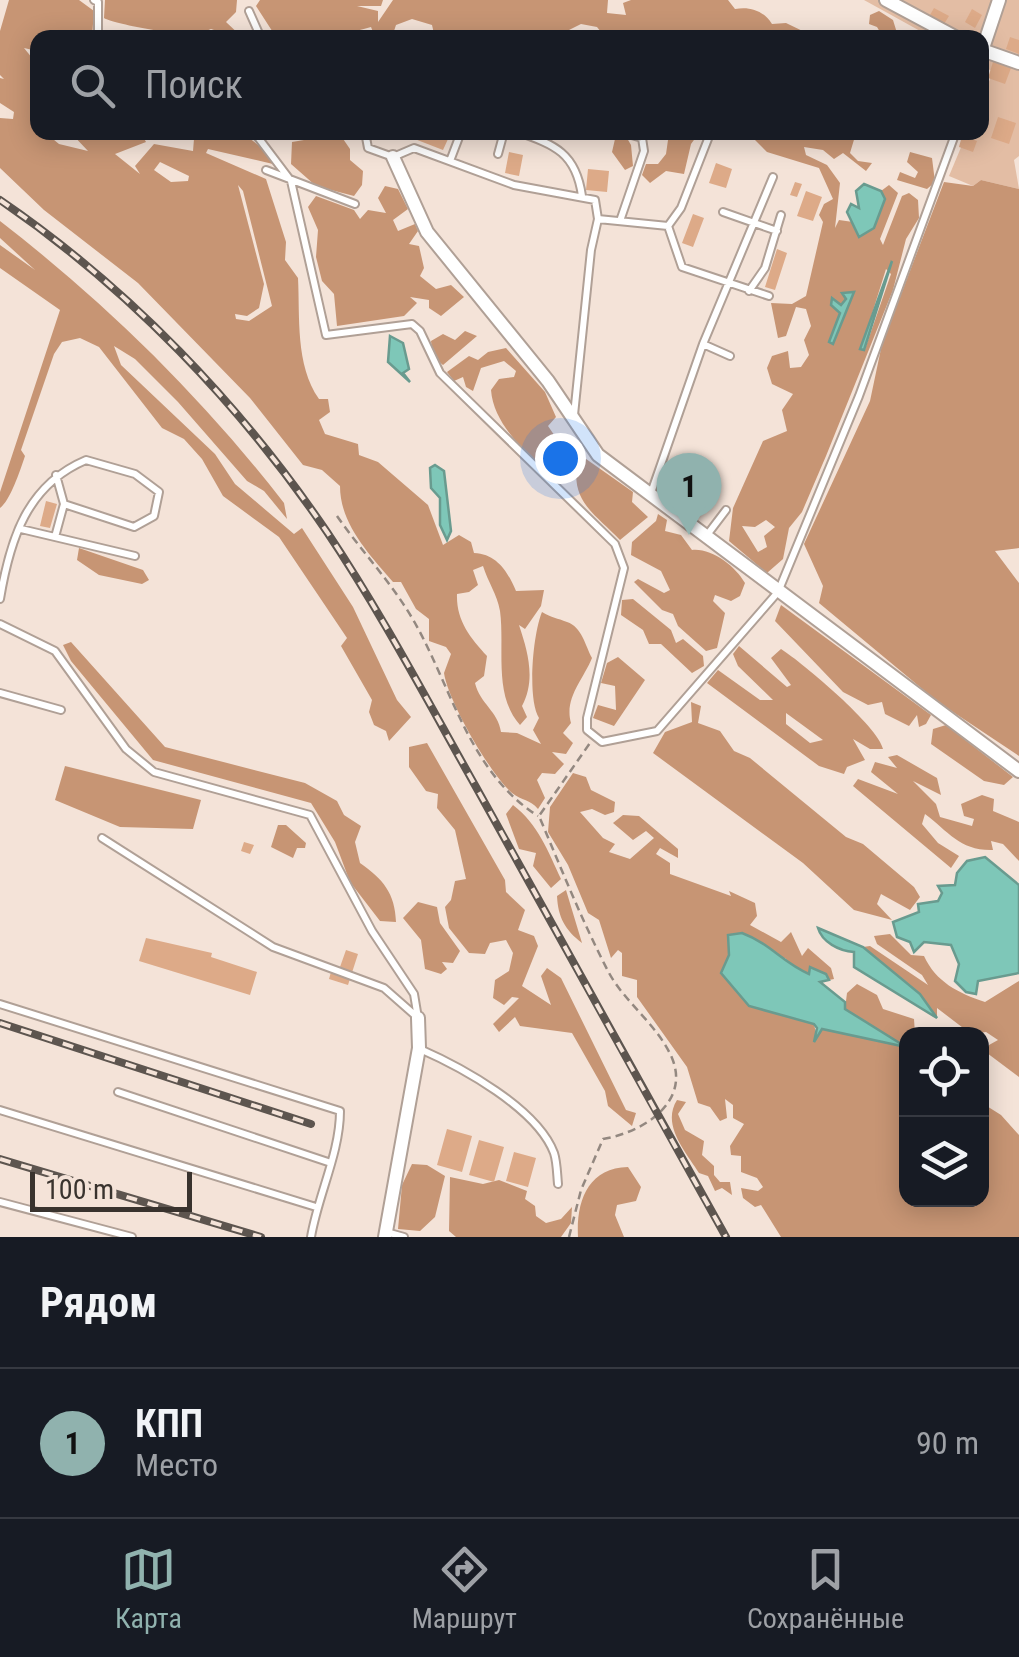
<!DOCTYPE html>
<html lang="ru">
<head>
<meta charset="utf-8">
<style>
  body { margin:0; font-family:"Roboto Condensed",sans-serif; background:#242831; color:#f1f3f6 }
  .controls { position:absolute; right:30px; bottom:30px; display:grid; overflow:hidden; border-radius:20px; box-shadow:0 5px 25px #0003 }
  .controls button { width:90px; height:90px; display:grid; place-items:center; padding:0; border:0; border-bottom:2px solid #363941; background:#171b24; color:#f1f3f6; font:50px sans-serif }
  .scale { position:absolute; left:30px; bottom:25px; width:162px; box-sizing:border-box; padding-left:10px; border:5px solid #39332e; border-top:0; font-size:28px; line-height:35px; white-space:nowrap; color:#39332e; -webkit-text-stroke:8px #f4e3d8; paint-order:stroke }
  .you { position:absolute; left:560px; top:458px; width:35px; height:35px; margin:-25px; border:8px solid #fff; border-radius:50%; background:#1a73e8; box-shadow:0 0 0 15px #1a73e833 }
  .badge { display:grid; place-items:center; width:65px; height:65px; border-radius:50%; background:#90b2ae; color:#111; font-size:32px; font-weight:700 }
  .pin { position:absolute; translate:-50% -82px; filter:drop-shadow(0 2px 5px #0008) }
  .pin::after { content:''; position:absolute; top:52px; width:35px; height:30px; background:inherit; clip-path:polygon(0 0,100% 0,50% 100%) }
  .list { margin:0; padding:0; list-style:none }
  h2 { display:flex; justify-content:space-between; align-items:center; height:130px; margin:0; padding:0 40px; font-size:42px }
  h2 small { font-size:32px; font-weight:400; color:#9ea1a6 }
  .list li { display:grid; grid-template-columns:65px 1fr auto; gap:30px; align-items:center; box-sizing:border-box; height:150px; padding:0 40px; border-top:2px solid #363941 }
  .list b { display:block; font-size:38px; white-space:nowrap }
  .list p { margin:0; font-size:32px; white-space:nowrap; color:#9ea1a6 }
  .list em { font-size:32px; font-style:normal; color:#9ea1a6 }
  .icon { flex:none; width:55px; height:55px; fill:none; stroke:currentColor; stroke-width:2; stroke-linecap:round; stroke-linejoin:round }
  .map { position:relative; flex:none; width:1019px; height:1237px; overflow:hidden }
  .search { position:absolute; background:#171b24; box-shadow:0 5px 25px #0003; left:30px; right:30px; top:30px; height:110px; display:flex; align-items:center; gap:25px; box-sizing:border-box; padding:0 35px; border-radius:20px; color:#9ea1a6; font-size:38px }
  .sheet { height:280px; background:#171b24 }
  nav { display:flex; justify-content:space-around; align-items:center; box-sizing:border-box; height:140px; border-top:2px solid #363941; background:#171b24; font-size:28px; color:#9ea1a6 }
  nav a { display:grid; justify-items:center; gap:5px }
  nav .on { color:#90b2ae }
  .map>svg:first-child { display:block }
</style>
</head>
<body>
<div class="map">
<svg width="1019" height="1237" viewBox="0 0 1019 1237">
  <rect width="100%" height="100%" fill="#f4e3d8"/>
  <path fill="#e3bda4" d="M864,0h155v156l-5,4 5,29 -38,-9 -8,6 -24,-10 18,-43 15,-1v-34l11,-26 -11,-7v-27l-51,-1z"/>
  <path fill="#c79574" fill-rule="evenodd" d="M9,0h70l15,11 -2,26 -54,1 -1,13 -13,-3 13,16 1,68 17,1 -7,2 11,9 29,7 -17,-18h70l5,9 -31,12 25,20 -5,-8 19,-22 39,7 1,-12 -14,-6c44,0 67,-11 93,31l-65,-15 -2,4 60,26 20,63 -1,18 13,18c2,38 -3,87 21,121h9l2,13 -11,8 6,14 33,10 1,11 19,7 50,43 15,40 16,-10 12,7 3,11c23,1 34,19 42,38l28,-1 -3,16 -16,23 -6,-4c9,27 17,55 3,81l5,11 -7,8c-27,-30 -15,-77 -20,-114 -3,-17 -12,-29 -17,-45l-10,4 5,15 -9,7 -12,2c-1,26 13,44 30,62l-3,20 -9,7c5,21 23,28 26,49l16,1 24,11 -8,-14 6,-12c-12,-19 -6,-85 3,-106 10,6 15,6 25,10 15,5 18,23 25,36 -9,22 -28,40 -21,65l-8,10 10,10 -7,11 -14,-2 12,12 -9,10 -13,-1 -5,7 8,18 -7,11c-8,-10 -16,-8 -26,-16 -22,-19 -64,-92 -68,-120l7,-19 -5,-7 -17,-6v-22l-13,-10 -15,-27h-8c-24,-28 -53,-58 -53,-96l-18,-16 -19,-5 -53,-67 -112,-115 -94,-73 -44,-42v-50l13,1 1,-7 -14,-9v-25l4,1 -4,-4v-44zM160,162l29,14 -1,5 -17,1 -17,-12zM238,185l5,6 29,115 -23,15 -13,-2 -1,-5 12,2 12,-8 5,-24z
    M105,0h132l-1,12 -10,10 16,15h-24l2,-5 -9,-3 -5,2 7,6c-17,1 -98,-12 -109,-19z
    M260,0h123l-2,6h-24l21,5v11l15,-22h215l-1,13 19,2 -3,-12 8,-3h97l7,9c15,-3 29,2 37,15l14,-1 29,14h-210l-8,-10 -16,-3 -26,13 -120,1 -3,-13 -20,-6 -16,6 -4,12h-17l-4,-10c-31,8 -55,16 -85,4l-10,6 -20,-31z
    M879,11l14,9 4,13 22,4h-36l-6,-10 -8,-3 1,-9z
    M310,133h29l11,16v11l13,11 -1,14 -8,11 -38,-10 -25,-22 1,-22 12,-2z
    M624,133l7,12 2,21 -8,4 -13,-18 3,-13z
    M669,133h30l-8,11 -7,30 -18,-3 -16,12 -8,-8 4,-11h12l8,-10z
    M748,133h108l-6,20 8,8 14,2 -6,8 -23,-18 -9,6 -11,-9 -19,-3 2,8 21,10 13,18 -5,45 4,-8 14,2 32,-23 -4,-8 8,-6 9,8 -18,46 3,6 19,-49 7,-3 9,7 1,18 -13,21 -13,51 -67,166 -24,56 -13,16 -6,31 -16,14 -38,-32 4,-33 30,-67 24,-10 -5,-21 11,-16 -21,-10 -5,-16 5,-12 16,-5 2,17 11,-1 8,-12 -5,-15 7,-14 -5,-17 -10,-2 -10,29 -8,2 -7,-35 21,1 14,-8 17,-74 -4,-7 5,-11 9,-5 -14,-31 -52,-16zM886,269l5,5 -26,75h-4zM766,520l9,7 -11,9 3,11 -9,5 -16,-26 13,1z
    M910,152l22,6 3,24 -8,7 -30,-9 3,-8 15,6 3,-6 -11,-10z
    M981,180l38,9v359l-24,3 24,32v173l-81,-54 -119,-99 4,-17 -19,-42 66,-143 12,-57 62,-162 29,4z
    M385,186l13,3 10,20 -15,11 5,11 17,-7 3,7 -9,13 10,2 5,22 -4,8 16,13 15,-4 13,12 -23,19 -12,-8v-8l-19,-3 7,6 -13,13 -67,10 -3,-32 -12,-13 -6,-24 2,-27 -10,-23 8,-11 38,14 6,9 8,-9 18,3 -8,-15z
    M0,221c106,82 201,175 284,282l3,16 -23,-28 -17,-10 -69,-79 -43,-43 -21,-13 7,19 94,89 20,30 59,50 8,-6 51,79 44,93 14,17 -22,24 -3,-10 -12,-6 -5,-13 3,-12 -31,-54 6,-8 -68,-101 -56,-41 -21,-37 -18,-20 -22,-11 -63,-81 -19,-9 -18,4 -8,12 -33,96 4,6c-5,15 -15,45 -25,52v-16l60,-182 -60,-42v-23l35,25 -35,-32z
    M465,331l12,5 -34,29 -10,-8 -2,-16 12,-7 12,6z
    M506,348l39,44 11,25 -8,9 15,22 -2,37c-27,-26 -67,-56 -70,-95l8,-11 15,-2 2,-6 -12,-10 -23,7 -8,23 -7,-4 -3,-10 -9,4 -7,-9 22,-16 9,4 10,-8z
    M579,454l54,38 -1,10 16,15 -28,23c-29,-30 -52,-40 -41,-86z
    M658,514l9,6 -2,11 16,4 11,15c20,-2 43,16 53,33l-5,13 -9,5 -16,-6 -2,6 12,12 -8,35 -11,3 -28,-25 -5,-12 -11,-4 -28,-28 4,-3 26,14 6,-3 -9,-19 -30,-16 1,-13 24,-21z
    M79,548l64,22 6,10 -7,4 -43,-9 -22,-15z
    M633,599l38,31 5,13 7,-4 20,17 1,10 -12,7 -31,-29h-12l-6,-14 -22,-15 1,-15z
    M781,605l150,110 -5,9 -7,3 -2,-12 -8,11 -24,-12 -3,-12 -14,3 -25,-13 -68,-71z
    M71,642l94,105 140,36 32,18 7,14 17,11 -6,16 5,21c23,16 35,30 36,59l-16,-1 -30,-39 -15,-40 -24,-39 -158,-43 -82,-99 -8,-16z
    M739,646l48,41 4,-2 -20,-27 10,-9c22,14 98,78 102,100h-13l-17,-10 12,21 -18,7 -3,7 -25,-8 -112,-83 11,-13 42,30h13l-35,-34 -5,-12zM786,713l37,27 -13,3 -24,-19z
    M618,657l27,23 -31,46 -21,-8 5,-13 18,5 -1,-24 -14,-3 6,-20z
    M691,702l10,4 -3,17 22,8 14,20 16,7 96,79 17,7 51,43 6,10 -10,13 -29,-16 -4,10 15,16 -38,-10 -51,-47 -150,-110 12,-21 27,-10z
    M946,725l67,52 -9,8 -20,-4 -53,-37 2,-15z
    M427,743l78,137 1,12 19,18 -7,20 16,6 4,10 -16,40 29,19 -10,-29 6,-8 14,10 65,132 10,3 -4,13 -24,-20 -3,-15 -33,-58 -52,-7 -5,-9 -16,15 -6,-8 26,-26 -7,-1 -8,8 -11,-7 2,-18 14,-9 4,-18 -7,-13 -16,3 -5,11 -16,-1 -20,-25 -4,-21 6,-7 4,-19 11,-2 -11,-49 -18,-22 1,-14 -12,-3 -17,-24v-20z
    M897,755l40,23 4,17 -28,-14 23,23 4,13 32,9 2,-7 -10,-3 -3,-12 21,-9 12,4 -1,12 26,11v39l-16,-17 -12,-3 2,9c-33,1 -44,-18 -68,-36l-3,10 16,19 21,13 -8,12 -98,-82 5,-7 40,15 -27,-22 4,-10 22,6 -9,-11z
    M65,766l136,34 -8,29 -73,-2 -65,-27z
    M573,773l13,4 5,13 24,12 -1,10 -9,3 -13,-6 -12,3 23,26 12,6 -6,8 21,7 24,-21 -8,-7 -13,9 -20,-17 10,-8 16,1 39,33v9l-18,-10 -4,6 14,9v11l61,22 -2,-5 26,12 2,13 -7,9 31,17 10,-10 11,24 6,-8 23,20 3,11 -5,1 -3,-6c-17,1 -31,-2 -41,-16l-56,-3 -8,18 28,33 65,18 3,14 4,-9 82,17 -58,-37 2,-16 10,-9 20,11 6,14 31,10 1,15h-9v166h76v-97l19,12 18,20v102h-238l-20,-32 -6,2 -12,-9 -2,-10 17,3 5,-4 -6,-9 -16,-6v-16l-10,-1 -1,-9 14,-22 -11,-6v-13l-8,-6 2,19 -7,3 -10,-14 -12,-4 -11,-36 -50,-70v-17l-15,-4v-23l-4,-3 -7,8 -12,-38 -11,-7 -20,-48 -20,-33 2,-25z
    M513,805c25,19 35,46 48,74l-10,9 -18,-22 3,-13 -17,-4 -13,-35z
    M278,825h8l20,18 -1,5h-8l-4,10 -22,-11z
    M566,890l16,53c-17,-13 -24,-26 -25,-47z
    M418,902l19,5 3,16 20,28 -7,12 -11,-1 5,7 -6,5 -16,-5 -4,-29 -18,-22z
    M890,934l21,21 13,1c12,26 34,37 61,46l34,-21v96l-32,-24 2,-8 9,-5 -12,-8 -15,2 -34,-26v10l-17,-24 -57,-47 7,-1 58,39 -6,-10 -45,-31 -3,-8z
    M677,1100l9,2 -8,12 7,16 19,11 -2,14 12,11v9l6,7h10l2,13 -10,-7 -7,3 -7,-15 -9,-3c-13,-21 -38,-48 -22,-73z
    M412,1164l15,1 18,11 -10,41 -15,14 -22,-2 4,-44z
    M628,1167l13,20 -5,14 -19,4 -2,10 9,22h-46c-2,-36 10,-69 50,-70z
    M450,1177l33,7 16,-4 28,11 -2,8 10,7 1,10 10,7 15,-4 11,-12 -1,16 -10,14h-105l-7,-6z"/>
  <path fill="#7ec7b8" stroke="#699b8f" stroke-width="2.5" d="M864,184l17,7 4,8 -11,29 -15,9 -12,-25 4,-8 8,4 -3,-17z
    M892,261l-28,89 -4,-1z
    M854,292l-21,52 -4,-2 11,-29 -9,-8 1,-7 9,7 5,-6 -4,-6z
    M390,336l13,7 6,26 -6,4 7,9 -22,-20z
    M435,465l9,6 7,60 -4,9 -7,-15v-27l-9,-10 -1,-20z
    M985,857l34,28v88l-41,8 -2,13 -10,-2 -11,-11 4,-17 -8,-19 -27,-3 -10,10 -4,-10 -13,-5 -4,-15 26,-10 -1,-8 20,-3 4,-8 -4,-7 17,-1 2,-12 10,-12z
    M818,928l45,19 57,47 17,24 -83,-51v-15c-15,-1 -32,-10 -36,-24z
    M742,933c29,11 41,30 67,41l1,-7 16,7 3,6 -9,2 25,20v7l61,38 -84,-18 -8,13 3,-14 -3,-4 -65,-18 -28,-33 8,-18 -1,-20z"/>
  <path fill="#da8" d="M934,8l15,8 -5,8 -14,-9z
    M972,9l10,6 -7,13 -10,-6z
    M1010,37l9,3v14l-13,-5z
    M993,62l18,6 -6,16 -17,-6z
    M998,117l18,6 -7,21 -18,-6z
    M408,132h23l17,7 -5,11 -36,-14z
    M962,136l15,5 -4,11 -14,-5z
    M509,152l14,3 -4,21 -14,-3z
    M716,163l16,6 -6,19 -17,-5z
    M588,169l21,2 -2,21 -21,-2z
    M795,182l7,2 -5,13 -7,-2z
    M806,191l16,6 -9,24 -16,-5z
    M693,214l11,4 -11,29 -11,-4z
    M777,249l10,4 -12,37 -10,-3z
    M46,501l11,3 -7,24 -10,-2z
    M244,842l10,3 -4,9 -9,-3z
    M146,938l66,15 -1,4 46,15 -7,23 -111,-34z
    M346,950l12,4 -10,31 -19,-6 4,-14 7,2z
    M447,1129l25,7 -10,36 -25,-7z
    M479,1140l25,7 -10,35 -25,-7z
    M514,1152l22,6 -8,29 -22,-6z"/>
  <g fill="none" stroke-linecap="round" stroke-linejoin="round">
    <defs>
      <path id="lane" d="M94,0l4,2v36
        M249,11l12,27
        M254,132l37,49 35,154 86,-11 8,7 20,42 175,171 9,24 -37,150v12l15,12 55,-11 121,-139 81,-196 97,-264
        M365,132l3,16 25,9 21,-9 100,37 81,15 3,19 -7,31 -17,165
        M518,132c37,13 58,21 64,64
        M498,154l6,-22
        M450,161l11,-29
        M266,170l89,34
        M723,212l54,19
        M598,219l70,7 14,41 87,29
        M620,221l24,-70 -2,-13 -21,-6
        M668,226l13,-18 27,-69
        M749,291l16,-23 16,-53
        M703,344l27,12
        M651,493l52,-149 70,-167
        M21,529l114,27
        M707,535l19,-25
        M55,537l9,-33 -8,-29
        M0,599c10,-60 27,-114 86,-139l49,14 24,18 -5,24 -20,11 -70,-23
        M0,624l55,27 71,98 28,23 156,43 62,116 42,63 4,24
        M0,693l61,17
        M102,838l171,109 111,41 33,29
        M0,1004l340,107c0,42 -22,84 -29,126
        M420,1049c41,18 117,59 134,104 3,9 3,21 4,31
        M118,1092l210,70
        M0,1110l316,97
        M0,1202l132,35
        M386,1232l18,5"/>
      <path id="street" d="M886,0l71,38
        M982,50l37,13
        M982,51l17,-51
        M393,157l34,75 121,149 50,74 421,316
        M385,1237l34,-189 -1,-30"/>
    </defs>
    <use href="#lane" stroke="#b0a096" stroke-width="10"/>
    <use href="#street" stroke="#b0a096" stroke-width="16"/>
    <path stroke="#938880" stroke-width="2.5" stroke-dasharray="8 5" stroke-linecap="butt" d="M337,516c25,36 56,68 78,107 37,66 55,150 123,193
      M569,1237l12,-47 22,-51c37,-6 88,-35 69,-81 -14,-33 -48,-56 -64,-87 -26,-50 -47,-103 -69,-155l51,-73"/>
    <use href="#lane" stroke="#fff" stroke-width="6"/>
    <use href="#street" stroke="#fff" stroke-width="12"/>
    <defs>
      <path id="rail" d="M0,200c129,88 240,204 327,332 55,82 101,170 149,255 84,150 166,301 250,450
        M0,1023l311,101
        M0,1159l261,78"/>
    </defs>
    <use href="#rail" stroke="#5d554f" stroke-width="8"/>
    <use href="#rail" stroke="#f4e3d8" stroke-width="4" stroke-dasharray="11" stroke-linecap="butt"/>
  </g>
</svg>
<div class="controls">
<button><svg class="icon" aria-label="locate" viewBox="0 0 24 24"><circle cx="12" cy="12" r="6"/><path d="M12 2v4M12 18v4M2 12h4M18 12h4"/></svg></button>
<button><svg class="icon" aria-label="layers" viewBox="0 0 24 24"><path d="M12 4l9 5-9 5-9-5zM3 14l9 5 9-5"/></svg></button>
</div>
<div class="scale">100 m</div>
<div class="you"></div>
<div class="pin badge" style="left:689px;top:535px">1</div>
<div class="search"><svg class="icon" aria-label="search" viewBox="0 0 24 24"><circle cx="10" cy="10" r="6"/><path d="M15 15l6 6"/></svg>Поиск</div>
</div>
<section class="sheet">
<h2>Рядом<small></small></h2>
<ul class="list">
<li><span class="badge">1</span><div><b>КПП</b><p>Место</p></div><em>90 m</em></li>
</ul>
</section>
<nav>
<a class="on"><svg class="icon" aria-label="map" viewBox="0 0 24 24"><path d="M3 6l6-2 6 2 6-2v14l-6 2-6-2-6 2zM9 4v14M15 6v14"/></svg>Карта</a>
<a><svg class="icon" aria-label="directions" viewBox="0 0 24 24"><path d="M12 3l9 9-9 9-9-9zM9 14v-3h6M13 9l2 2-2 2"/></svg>Маршрут</a>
<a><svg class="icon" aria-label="saved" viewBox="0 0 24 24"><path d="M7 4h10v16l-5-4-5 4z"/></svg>Сохранённые</a>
</nav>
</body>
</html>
